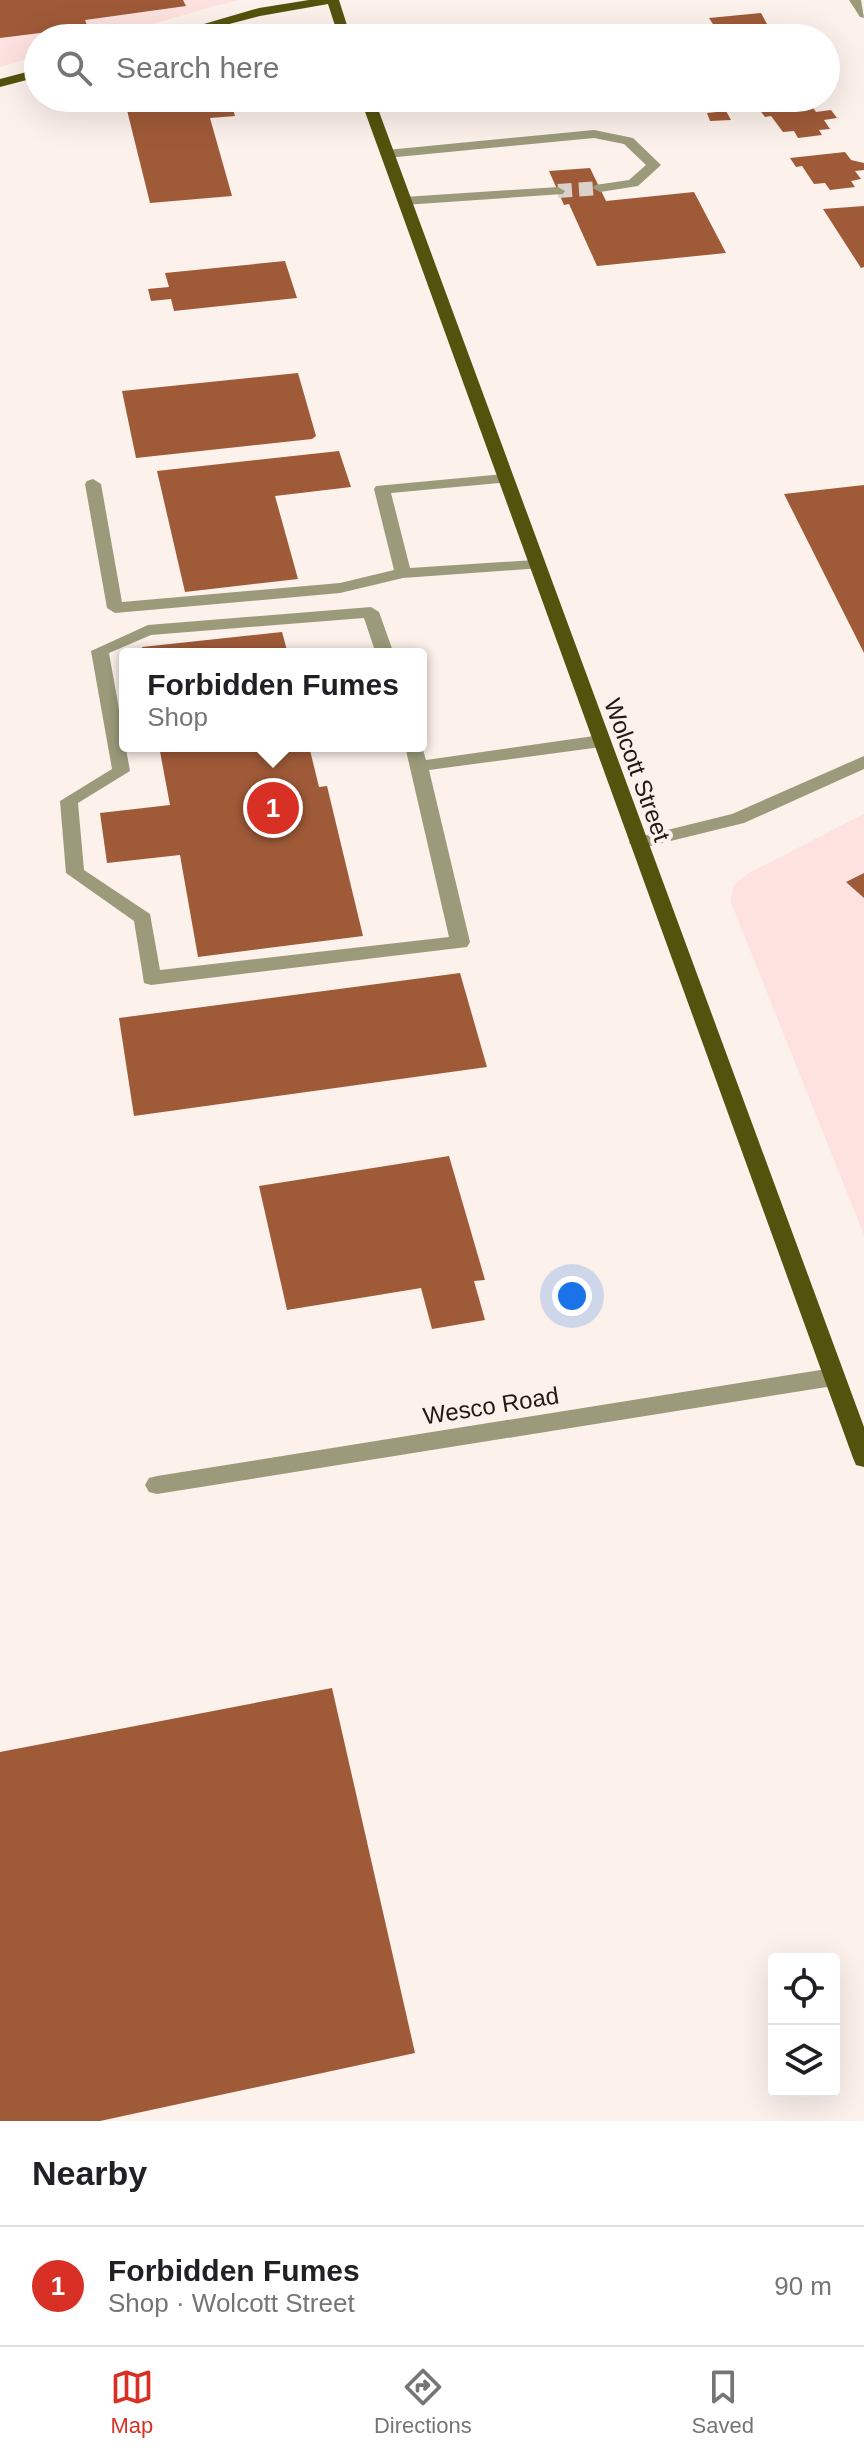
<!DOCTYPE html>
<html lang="en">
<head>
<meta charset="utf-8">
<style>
  body { margin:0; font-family:Arial,sans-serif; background:#f6f6f6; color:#202124 }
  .controls { position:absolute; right:24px; bottom:24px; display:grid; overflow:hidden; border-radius:8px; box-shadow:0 8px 32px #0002 }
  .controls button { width:72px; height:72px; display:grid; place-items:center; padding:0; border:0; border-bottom:2px solid #e0e0e0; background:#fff; color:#202124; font:40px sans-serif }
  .you { position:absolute; left:572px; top:1296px; width:28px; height:28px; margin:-20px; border:6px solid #fff; border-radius:50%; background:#1a73e8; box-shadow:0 0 0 12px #1a73e833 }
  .badge { display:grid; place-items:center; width:52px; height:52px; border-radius:50%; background:#d93025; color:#fff; font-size:26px; font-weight:700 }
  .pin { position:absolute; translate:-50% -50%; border:4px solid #fff; box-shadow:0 2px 8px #0006 }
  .popup { position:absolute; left:119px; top:648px; width:308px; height:104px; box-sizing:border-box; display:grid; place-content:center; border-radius:8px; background:#fff; filter:drop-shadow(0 2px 6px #0005); font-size:26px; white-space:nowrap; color:#757577 }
  .popup b { font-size:30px; color:#202124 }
  .popup::after { content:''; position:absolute; left:50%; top:100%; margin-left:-16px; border:16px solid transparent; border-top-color:#fff }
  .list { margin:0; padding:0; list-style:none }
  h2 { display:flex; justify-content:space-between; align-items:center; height:104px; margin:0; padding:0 32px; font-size:34px }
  h2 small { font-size:26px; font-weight:400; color:#757577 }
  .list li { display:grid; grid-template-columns:52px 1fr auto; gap:24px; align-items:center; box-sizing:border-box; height:120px; padding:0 32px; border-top:2px solid #e0e0e0 }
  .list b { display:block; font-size:30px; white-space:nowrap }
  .list p { margin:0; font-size:26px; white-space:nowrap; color:#757577 }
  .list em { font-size:26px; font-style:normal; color:#757577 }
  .icon { flex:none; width:44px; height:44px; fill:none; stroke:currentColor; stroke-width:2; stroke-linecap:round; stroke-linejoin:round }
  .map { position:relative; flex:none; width:864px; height:2121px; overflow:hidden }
  .search { position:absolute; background:#fff; box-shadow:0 8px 32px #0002; left:24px; right:24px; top:24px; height:88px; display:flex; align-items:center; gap:20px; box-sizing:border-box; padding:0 28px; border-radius:44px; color:#757577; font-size:30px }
  .sheet { height:224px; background:#fff }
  nav { display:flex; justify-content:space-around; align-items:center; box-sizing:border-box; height:112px; border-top:2px solid #e0e0e0; background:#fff; font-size:22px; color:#757577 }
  nav a { display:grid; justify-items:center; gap:4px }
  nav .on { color:#d93025 }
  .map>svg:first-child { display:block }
</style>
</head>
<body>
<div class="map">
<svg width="864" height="2121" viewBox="0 0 864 2121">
  <rect width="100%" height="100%" fill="#fcf1eb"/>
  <path fill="#fde2df" d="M0,0h237l-135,38h-64v18l-38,11z
    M864,814v421l-133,-333 2,-16 14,-12z"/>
  <path fill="#9f5a38" d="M0,0h183l3,6 -101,14 3,7 -88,11z
    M761,13l13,24 -52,1 -13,-20z
    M124,98h106l5,18 -25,2 22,78 -82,7z
    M810,103l6,9 15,-2 6,8 -13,2 6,9 -11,1 3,5 -24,3 -4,-7 -11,1 -12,-16 -6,1 -6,-8z
    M726,111l5,9 -21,1 -3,-8z
    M845,152l6,8 13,3v7l-9,1 6,8 -10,2 4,6 -25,3 -5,-7 -11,1 -12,-18 -6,1 -6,-9z
    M590,168l16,33 88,-9 32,61 -129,13 -28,-62 -5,1 -15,-34z
    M864,206v61l-3,1 -38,-59z
    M285,261l12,37 -123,13 -3,-12 -20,2 -3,-12 21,-2 -4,-14z
    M298,373l18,63 -4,3 -176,19 -14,-67z
    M339,451l12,36 -76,9 23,83 -113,13 -28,-121z
    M864,485v168l-80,-159z
    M282,632l6,22h-145l-1,-7z
    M159,746h150l10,41 8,-1 36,150 -165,21 -18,-102 -73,8 -7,-50 70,-8z
    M864,873v25l-18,-16z
    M460,973l27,94 -353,49 -15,-98z
    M449,1156l36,124 -11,1 11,39 -53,9 -11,-41 -134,22 -28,-124z
    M332,1688l83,365 -315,68h-100v-369z"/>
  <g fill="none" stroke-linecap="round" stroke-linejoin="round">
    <path stroke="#dbd1cb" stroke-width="14" stroke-dasharray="14 7" stroke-linecap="butt" d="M558,191l42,-3"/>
    <path fill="#9b9b7b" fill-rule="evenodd" d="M849,0h12l3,18 -4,-1z
      M594,130l39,8 28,27 -23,21 -38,6 -7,-4 2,-3 34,-5 17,-15 -22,-21 -30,-6 -207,20 -7,-4 7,-4z
      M558,187l7,4 -2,3 -159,11 -7,-4 7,-4z
      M504,474l6,2v6l-119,11 19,75 125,-8 6,2 2,3 -2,3 -138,10 -63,15 -225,20 -8,-5 -22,-124 2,-3 6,-2 8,5 21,118 218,-19 54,-13 -20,-81 2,-3z
      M371,607l8,5 15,42h-18l-12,-36 -213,17 -42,18 21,118 -52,32 6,67 66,44 10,56 289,-33 -44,-191h16v-3l5,17 175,-25 9,6 -9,6 -172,23 41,172 -3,5 -316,38 -7,-2 -10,-62 -68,-48 -6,-72 52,-32 -21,-118 57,-26z
      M864,756v13l-120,54 -106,26 -9,-6 2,-4 101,-25z
      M833,1368l8,3 3,6 -3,6 -8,3 -676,108 -8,-2 -4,-7 4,-7 8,-2z"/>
    <path fill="#54530d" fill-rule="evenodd" d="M309,0h30l12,38h-12l-11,-34 -68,12 -84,22h-20l103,-30z
      M38,69v8l-38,10v-8z
      M360,98h14l490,1329v40l-8,-2 -3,-7z"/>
  </g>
  <g text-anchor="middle" stroke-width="8" stroke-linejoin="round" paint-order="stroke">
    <g font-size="24" fill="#221914" stroke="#fcf1eb">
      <text transform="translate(637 770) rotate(70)" y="8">Wolcott Street</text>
      <text transform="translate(491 1406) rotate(-9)" y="8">Wesco Road</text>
    </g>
  </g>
</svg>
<div class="controls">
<button><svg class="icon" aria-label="locate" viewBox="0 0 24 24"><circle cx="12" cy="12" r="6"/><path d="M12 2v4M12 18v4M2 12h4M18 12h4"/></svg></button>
<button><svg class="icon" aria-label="layers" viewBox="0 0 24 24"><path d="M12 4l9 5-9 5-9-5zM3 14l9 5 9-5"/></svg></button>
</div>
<div class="you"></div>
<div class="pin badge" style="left:273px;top:808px">1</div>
<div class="popup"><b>Forbidden Fumes</b>Shop</div>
<div class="search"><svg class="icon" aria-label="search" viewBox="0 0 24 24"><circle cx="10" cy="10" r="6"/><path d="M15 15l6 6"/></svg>Search here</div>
</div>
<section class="sheet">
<h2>Nearby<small></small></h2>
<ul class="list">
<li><span class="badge">1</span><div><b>Forbidden Fumes</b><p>Shop · Wolcott Street</p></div><em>90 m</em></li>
</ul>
</section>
<nav>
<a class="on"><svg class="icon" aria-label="map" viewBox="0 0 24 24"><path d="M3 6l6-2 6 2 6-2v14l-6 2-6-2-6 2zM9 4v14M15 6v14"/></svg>Map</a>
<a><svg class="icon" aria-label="directions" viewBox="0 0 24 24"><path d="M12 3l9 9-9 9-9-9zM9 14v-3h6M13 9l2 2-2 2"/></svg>Directions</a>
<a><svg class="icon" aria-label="saved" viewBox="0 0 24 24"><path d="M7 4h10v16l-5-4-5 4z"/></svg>Saved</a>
</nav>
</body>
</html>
